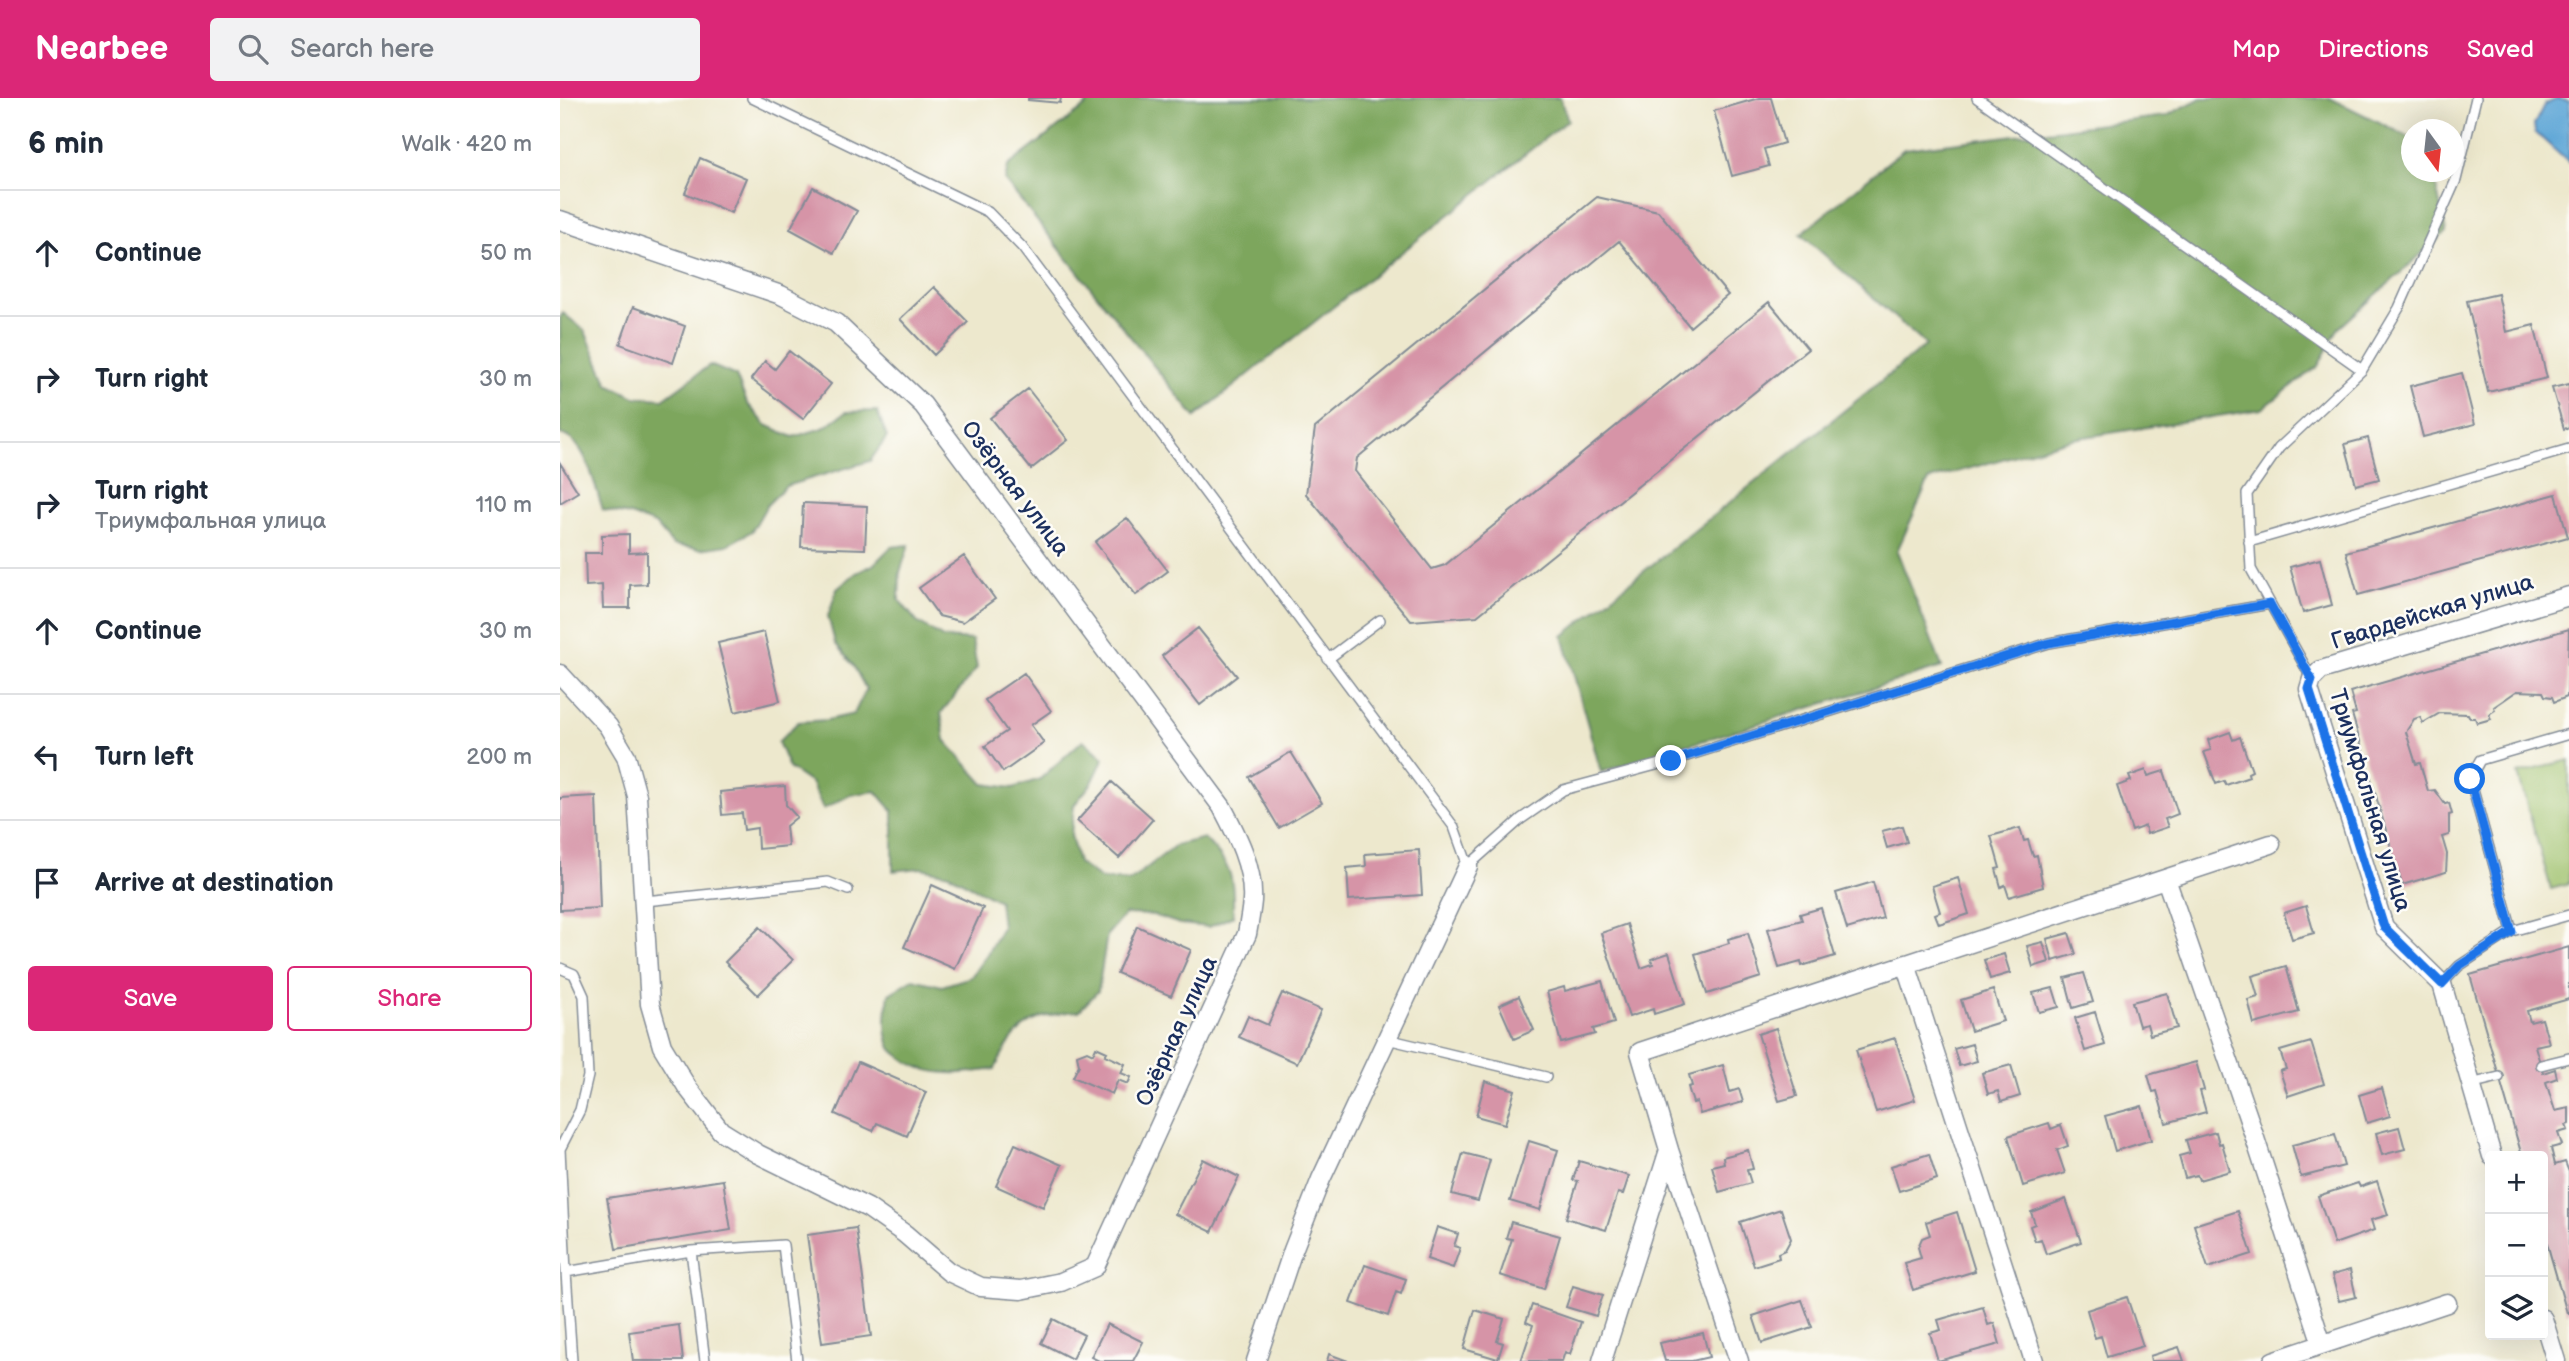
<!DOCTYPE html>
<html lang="en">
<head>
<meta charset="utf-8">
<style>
  body { margin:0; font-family:"Balsamiq Sans",sans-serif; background:#f2f2f3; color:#1f2937 }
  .controls { position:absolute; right:21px; bottom:21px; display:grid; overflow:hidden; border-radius:7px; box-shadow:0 7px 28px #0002 }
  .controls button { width:63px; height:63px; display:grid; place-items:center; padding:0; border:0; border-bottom:2px solid #e0e1e3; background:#fff; color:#1f2937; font:35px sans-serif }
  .compass { position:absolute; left:1841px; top:21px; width:63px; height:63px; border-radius:50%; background:#fff; box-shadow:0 7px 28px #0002; rotate:165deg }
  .stop { position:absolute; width:21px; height:21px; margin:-16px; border:5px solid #1a73e8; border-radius:50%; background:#fff }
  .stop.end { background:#1a73e8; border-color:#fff; box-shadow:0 2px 7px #0008 }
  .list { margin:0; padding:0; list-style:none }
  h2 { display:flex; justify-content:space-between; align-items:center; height:91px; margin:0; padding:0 28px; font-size:30px }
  h2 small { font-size:23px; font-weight:400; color:#747a83 }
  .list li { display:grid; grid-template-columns:46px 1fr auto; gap:21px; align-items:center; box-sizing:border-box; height:126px; padding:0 28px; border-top:2px solid #e0e1e3 }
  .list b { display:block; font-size:26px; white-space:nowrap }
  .list p { margin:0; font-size:23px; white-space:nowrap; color:#747a83 }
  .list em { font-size:23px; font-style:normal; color:#747a83 }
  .actions { display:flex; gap:14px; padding:21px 28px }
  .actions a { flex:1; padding:16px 0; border:2px solid #db2777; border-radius:7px; text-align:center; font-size:24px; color:#db2777 }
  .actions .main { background:#db2777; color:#fff }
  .icon { flex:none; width:38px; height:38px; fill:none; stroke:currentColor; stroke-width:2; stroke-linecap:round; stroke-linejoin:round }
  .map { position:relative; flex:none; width:2009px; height:1263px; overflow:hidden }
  header { display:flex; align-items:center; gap:42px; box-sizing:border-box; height:98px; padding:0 35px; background:#db2777; color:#fff }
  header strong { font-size:33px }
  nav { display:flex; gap:38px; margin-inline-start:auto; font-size:24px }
  .search { width:490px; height:63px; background:#f2f2f3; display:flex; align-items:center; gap:18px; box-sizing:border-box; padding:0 24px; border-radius:7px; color:#747a83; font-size:26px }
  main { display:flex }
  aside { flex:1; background:#fff }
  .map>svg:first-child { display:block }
</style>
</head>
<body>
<header>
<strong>Nearbee</strong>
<div class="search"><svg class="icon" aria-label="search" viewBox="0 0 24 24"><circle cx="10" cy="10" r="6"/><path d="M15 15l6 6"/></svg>Search here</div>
<nav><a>Map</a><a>Directions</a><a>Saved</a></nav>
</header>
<main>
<aside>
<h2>6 min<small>Walk · 420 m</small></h2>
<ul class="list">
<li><svg class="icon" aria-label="ahead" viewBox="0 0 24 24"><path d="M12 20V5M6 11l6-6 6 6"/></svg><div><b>Continue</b></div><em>50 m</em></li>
<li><svg class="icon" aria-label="right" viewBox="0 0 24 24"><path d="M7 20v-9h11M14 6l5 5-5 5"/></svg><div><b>Turn right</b></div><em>30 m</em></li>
<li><svg class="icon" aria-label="right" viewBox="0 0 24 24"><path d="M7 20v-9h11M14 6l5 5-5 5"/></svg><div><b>Turn right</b><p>Триумфальная улица</p></div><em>110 m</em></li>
<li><svg class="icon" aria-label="ahead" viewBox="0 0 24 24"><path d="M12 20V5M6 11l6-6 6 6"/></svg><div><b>Continue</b></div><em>30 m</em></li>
<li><svg class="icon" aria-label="left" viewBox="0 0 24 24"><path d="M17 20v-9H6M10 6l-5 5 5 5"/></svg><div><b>Turn left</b></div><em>200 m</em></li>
<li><svg class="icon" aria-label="arrive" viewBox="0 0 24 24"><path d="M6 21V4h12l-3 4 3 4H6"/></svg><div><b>Arrive at destination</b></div></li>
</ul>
<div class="actions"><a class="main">Save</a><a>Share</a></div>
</aside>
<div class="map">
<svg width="2009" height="1263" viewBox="0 0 2009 1263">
  <rect width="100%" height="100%" fill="#fdfcf7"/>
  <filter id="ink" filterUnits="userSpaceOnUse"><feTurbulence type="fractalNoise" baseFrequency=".0143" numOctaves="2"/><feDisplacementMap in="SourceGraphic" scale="14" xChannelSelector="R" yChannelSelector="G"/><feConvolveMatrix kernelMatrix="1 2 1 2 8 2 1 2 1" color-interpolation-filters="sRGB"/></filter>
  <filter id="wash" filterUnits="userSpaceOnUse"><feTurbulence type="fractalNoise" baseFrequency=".00686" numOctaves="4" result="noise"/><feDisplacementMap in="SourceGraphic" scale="28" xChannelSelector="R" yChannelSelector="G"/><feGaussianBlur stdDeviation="1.57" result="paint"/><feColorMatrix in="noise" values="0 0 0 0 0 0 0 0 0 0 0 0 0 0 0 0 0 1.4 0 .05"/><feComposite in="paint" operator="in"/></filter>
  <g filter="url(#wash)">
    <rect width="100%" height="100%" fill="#ede8cd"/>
    <path fill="#9cbf69" stroke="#5c7764" stroke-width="2" d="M2009,662v124l-18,5 -33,-115z"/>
    <path fill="#7da65d" stroke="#4c6a5e" stroke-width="2" d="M526,0h474l8,22 -373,297 -190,-236 3,-15 79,-61z
      M1641,0h129l81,40 1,34h21l13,60 -108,97 -20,37 -56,43 -190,30 -143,41 -32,71 45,116 -341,105 -38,-136 363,-291 -125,-111 103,-85 262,-33z
      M3,215l22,18 23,53 27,13 28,2 47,-34 26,11 11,27 19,22 27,12 30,-9 23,-16 31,-1 10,26 -17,24 -84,25 -19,19 -15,26 -25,14 -27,4 -27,-4 -18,-21 -25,-9 -27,-5c-9,-24 -15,-69 -43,-76v-116z
      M349,447l-9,27 -1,28 18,22 26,16 29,2 5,28 -36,45 4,27 39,44 29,4 27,-9 43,-39 21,18 -12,25 -18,22 -3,30 7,28 23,16 29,2 46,-36 28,-7c28,29 30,37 29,78l-24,11 -29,-3 -27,-9 -28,-1 -18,21 -9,56 -19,20c-48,4 -64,14 -84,58 -30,5 -66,9 -91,-10 -4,-3 -10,-6 -13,-11 -8,-17 -5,-36 -2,-54l24,-15 29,7 29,-9 16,-23 15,-27 -3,-26 -50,-27 -28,-6 -28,3v-60l-17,-20 -26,4 -27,14 -11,-25 -23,-16 -11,-26 20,-20 29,-2 27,-6 12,-25 -13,-24 -18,-22 -7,-27 9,-27 19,-16 17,-8 18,-18z"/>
    <path fill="#61a7d7" stroke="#3e6b9a" stroke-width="2" d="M1997,1l12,2v62l-34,-31 -1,-7 10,-20z"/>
    <g id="blocks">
      <path fill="#d694a7" d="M468,0h33l-1,5 -32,-3z
        M1199,0h12l13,45 -20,6 5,17 -37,10 -18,-65z
        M140,60l46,20 -15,35 -46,-20z
        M253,89l44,24 -23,42 -44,-24z
        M1037,99l61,14 70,84 -38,32 -71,-86 -262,217 -2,13 77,98 13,-4 324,-263 39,47 -331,267 -66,5 -105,-127 9,-66z
        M374,189l34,35 -34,33 -34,-36z
        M1938,196l8,38 28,-7 13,53 -59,14 -21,-91z
        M73,209l52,19 -12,37 -53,-19z
        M229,253l42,33 -28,35 -52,-40 14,-18 10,8z
        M1902,275l13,51 -52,13 -13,-51z
        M2009,286v43l-5,2 -12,-41z
        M468,291l40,51 -37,29 -41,-51z
        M1808,340l11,41 -23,6 -11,-41z
        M0,365l18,29 -18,11z
        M1996,396l12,43 -210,58 -12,-43z
        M243,405l64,3 -2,43 -64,-2z
        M567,420l41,53 -32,24 -41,-53z
        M69,436v19l18,-1v32l-17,1v23h-27l-1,-23 -16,1 -1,-33h17v-18z
        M404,458l31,43 -32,23 -24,-6 -20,-28z
        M1760,461l12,46 -29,8 -13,-46z
        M638,530l39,48 -37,29 -38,-49z
        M2009,531l-2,68 -13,5 -2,-5 -7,-1 -2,-4 -26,-1 -23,16 1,3 -6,4 2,5 -14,4 -2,-5h-5l-2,-4 -28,-1 -17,10 -3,-6 -6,2 -8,13 10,32 4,-1 8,28 7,-1 10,14 4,-1 3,11 -3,1v20l-7,2 5,17 -1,18 -44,13 -50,-171 4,-1 -6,-21z
        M204,534l16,69 -45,11 -17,-69z
        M464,575l27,38 -20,14 13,18 -41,29 -18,-26 22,-15 -22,-31z
        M1670,634l3,8 7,-3 12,34 -4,2 1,4 -23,8 -2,-4 -8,3 -12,-32 7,-2 -3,-10z
        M731,654l31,51 -43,25 -30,-51z
        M1586,672l2,6 16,-5 14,43 -13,5 3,8 -21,7 -2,-8 -13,5 -15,-45 14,-5 -2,-5z
        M552,684l41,37 -34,39 -42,-37z
        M225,688l1,19 11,12 -11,9 2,20 -30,3 -1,-21 -13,2 -2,-17 -20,2 -2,-23z
        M36,698l4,112 -40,2v-112z
        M1342,728l5,16 -20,6 -5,-17z
        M1460,730l4,13 4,-1 5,16 4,-1 6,32 -34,10 -4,-12 -4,2 -5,-18 4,-1 -9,-32z
        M859,752l3,45 -73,5 -2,-32 19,-2 -1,-12z
        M1398,780l11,36 -30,10 -4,-10 5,-2 -8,-26z
        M1313,784l10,36 -36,11 -11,-36z
        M372,787l51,23 -28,61 -51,-22z
        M1746,808l8,27 -22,6 -8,-26z
        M1261,810l14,48 -33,10 -1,-4 -22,6 -11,-39 34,-9 -2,-6z
        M1067,826l14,44 12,-4 -2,-5 18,-6 16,51 -31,10 -1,-5 -24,8 -28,-84z
        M577,828l54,24 -20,46 -54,-23z
        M200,829l33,33 -35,35 -33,-33z
        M1188,835l13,44 -54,17 -12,-40 34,-11 -1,-4z
        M1509,835l7,21 -23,7 -6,-22z
        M1483,844l6,20 -16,5 -6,-21z
        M2009,849v52l-42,12 3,11 12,-3 7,24 -14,3 8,27 12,-4 2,9 -11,4 9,29 14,-3v16l-3,1 2,5 -10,3 4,12 -11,3 4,17 10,-3 4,10v141h-2l-24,-84v-73h-21l-52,-181z
        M1444,856l6,19 -20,6 -6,-19z
        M1726,868l13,46 -45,12 -6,-24 10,-3 -6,-21z
        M1524,875l9,29 -20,6 -8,-30z
        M1042,883l12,42 -21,6 2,5 -34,9 -14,-51 17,-5 1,4z
        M1493,890l6,19 -20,5 -6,-19z
        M1433,892l10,31 -32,10 -10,-31z
        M722,895l39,17 -24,53 -58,-26 9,-21 20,9z
        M1607,895l10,35 -27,7 -3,-11 -8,2 -7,-24z
        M959,898l15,34 -20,9 -15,-34z
        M1535,914l10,33 -20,6 -10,-33z
        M1216,930l21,68 -18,5 -21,-67z
        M1335,940l20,62 -39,12 -20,-62z
        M1751,944l13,42 -36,12 -8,-25 6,-2 -6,-18z
        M1412,946l5,17 -18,5 -5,-17z
        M536,949l11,5 -2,3 20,9 -4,9 10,4 -3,7 -10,-4 -6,14 -39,-17 6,-12 -2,-10 10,-4 6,3z
        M298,964l68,30 -19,44 -30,-13 -4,8 -38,-17z
        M1636,964l8,28 -4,1 6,21 -40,11 -9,-32 -4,1 -5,-17z
        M1163,967l7,27 9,-3 4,13 -43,12 -3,-12 -4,1 -5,-16 4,-1 -3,-11z
        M1451,967l9,31 -19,6 -3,-11 -10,3 -6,-21z
        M925,983l30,9 -10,34 -29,-8z
        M1822,990l8,28 -23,7 -8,-28z
        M1582,1008l9,34 -36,11 -10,-35z
        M1489,1025l2,6 10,-4 7,21 -11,4 8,23 -42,13 -15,-50z
        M1839,1029l6,22 -23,6 -6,-22z
        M1656,1034l3,12 3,-1 8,28 -31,9 -2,-5 -12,3 -6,-22 11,-3 -4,-13z
        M1775,1036l9,32 -43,11 -9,-32z
        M969,1043l29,9 -18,60 -30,-9z
        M455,1046l47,21 -19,42 -47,-21z
        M1188,1052l5,19 -6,1 4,13 -32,9 -7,-26 12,-3 -1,-6z
        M903,1055l27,7 -12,41 -26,-7z
        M1369,1056l8,25 -38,12 -8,-25z
        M643,1061l36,18 -27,55 -37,-18z
        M1019,1063l50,15 -6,18 -5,-1 -12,37 -40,-12 12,-37 -5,-1z
        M163,1082l8,50 -115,19 -9,-51z
        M1817,1083l11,34 -17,5 3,10 -40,14 -16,-48 40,-13 2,4z
        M1506,1101l15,43 -35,12 -5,-15 -6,2 -5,-15 5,-2 -4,-12z
        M1221,1111l10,30 -6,11 -7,3 1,5 -25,8 -14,-44z
        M1678,1113l14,43 -44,14 -14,-43z
        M1397,1114l18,59 -62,19 -9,-27 17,-5 -3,-11 4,-9 8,-3 -4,-13z
        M951,1124l49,14 -16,53 -44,-14 12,-36 -6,-1z
        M877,1129l21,7 -4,12 6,2 -7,20 -26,-9z
        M296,1130l15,108 -49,7 -15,-108z
        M805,1167l41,14 -5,15 -5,-2 -8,24 -37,-13z
        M1790,1172l6,27 -17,4 -7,-26z
        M1013,1188l30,9 -7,21 -30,-9z
        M1567,1199l16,49 -36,11 -6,-21 -6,2 -8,-28z
        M1242,1202l10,27 -50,16 -9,-27z
        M972,1207l49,17 -11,32 -5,-2 -3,9h-41l12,-36 -7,-3z
        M1423,1209l5,18 6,-2 6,21 -62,17 -8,-28 11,-3 -3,-10z
        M915,1212l29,9 -7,22 6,2 -5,16 -34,-10z
        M493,1221l31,16 -12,24 -31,-16z
        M547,1226l36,18 -10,19h-34l-8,-4z
        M119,1227l4,36h-50l-4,-29z
        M1143,1235l6,24 -17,4h-27l-5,-18z
        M1619,1249l5,14h-33l-1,-5z
        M769,1256l19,7h-21z"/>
    </g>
  </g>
  <g filter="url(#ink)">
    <use href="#blocks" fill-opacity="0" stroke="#848c96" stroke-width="2"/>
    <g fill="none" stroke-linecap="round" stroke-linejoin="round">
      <defs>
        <path id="service" d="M192,0l236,114 34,35 432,580 14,39 53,-47 42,-29 108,-29 378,-118 221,-39
          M1417,0l385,272
          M1689,444l320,-93
          M768,561l52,-39
          M1752,581l-61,-110 -4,-75 32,-46 83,-78 37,-62 57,-128 20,-82
          M85,803l183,-19 20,8
          M1952,833l-42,-152 10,-19 89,-26
          M0,870l14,6 10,22 4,80 -8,34 -20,39 6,123
          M1882,886l17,-18 53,-35 57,-16
          M827,941l159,38
          M1981,967l28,-7
          M1910,986l29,-7
          M12,1263l-6,-89 125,-21
          M145,1263l-14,-110 92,-6 14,116"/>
        <path id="minor" d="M0,122l221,75 55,28 87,82 299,402c15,28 32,61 30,94 -1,11 -3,22 -5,33l-152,333 -34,15 -40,8 -40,-3 -32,-15 -44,-38 -37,-26 -110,-54 -37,-23 -34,-44 -25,-41 -12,-42 -13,-208 -11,-40 -18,-30 -48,-52
          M1606,781l83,241 73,224
          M1346,866l128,397
          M1932,1058l-50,-172 -58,-57 -75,-238 3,-10 9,-9 248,-74
          M1983,1221l13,42
          M696,1263l37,-111 28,-71 147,-313
          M1042,1263l67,-211
          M1179,1263l-70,-211 -29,-98 631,-208
          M1713,1263l174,-58"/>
      </defs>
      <use href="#service" stroke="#848c96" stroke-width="12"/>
      <use href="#minor" stroke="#848c96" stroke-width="21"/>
      <use href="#service" stroke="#fff" stroke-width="9"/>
      <use href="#minor" stroke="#fff" stroke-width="18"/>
    </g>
  </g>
  <g fill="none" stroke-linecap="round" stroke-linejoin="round" filter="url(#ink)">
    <path stroke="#1a73e8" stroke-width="9" d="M1111,663l378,-118 221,-39 42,76 -3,9 75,238 58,57 17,-18 53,-34 -42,-153"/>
  </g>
  <g text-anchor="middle" stroke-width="5" stroke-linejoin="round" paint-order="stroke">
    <g font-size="23" fill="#1b2f5e" stroke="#fdfcf7">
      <text transform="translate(456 390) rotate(53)" y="8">Озёрная улица</text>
      <text transform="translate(1872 513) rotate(-17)" y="8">Гвардейская улица</text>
      <text transform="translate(1811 702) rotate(73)" y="8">Триумфальная улица</text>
      <text transform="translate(616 933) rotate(-65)" y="8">Озёрная улица</text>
    </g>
  </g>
</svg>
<div class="controls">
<button>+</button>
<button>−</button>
<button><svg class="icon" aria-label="layers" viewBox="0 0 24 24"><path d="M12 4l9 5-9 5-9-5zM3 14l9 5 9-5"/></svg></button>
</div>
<svg class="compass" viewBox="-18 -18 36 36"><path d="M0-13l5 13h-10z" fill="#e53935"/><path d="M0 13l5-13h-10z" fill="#747a83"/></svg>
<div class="stop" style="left:1910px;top:681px"></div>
<div class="stop end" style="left:1111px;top:663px"></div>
</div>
</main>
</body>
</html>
